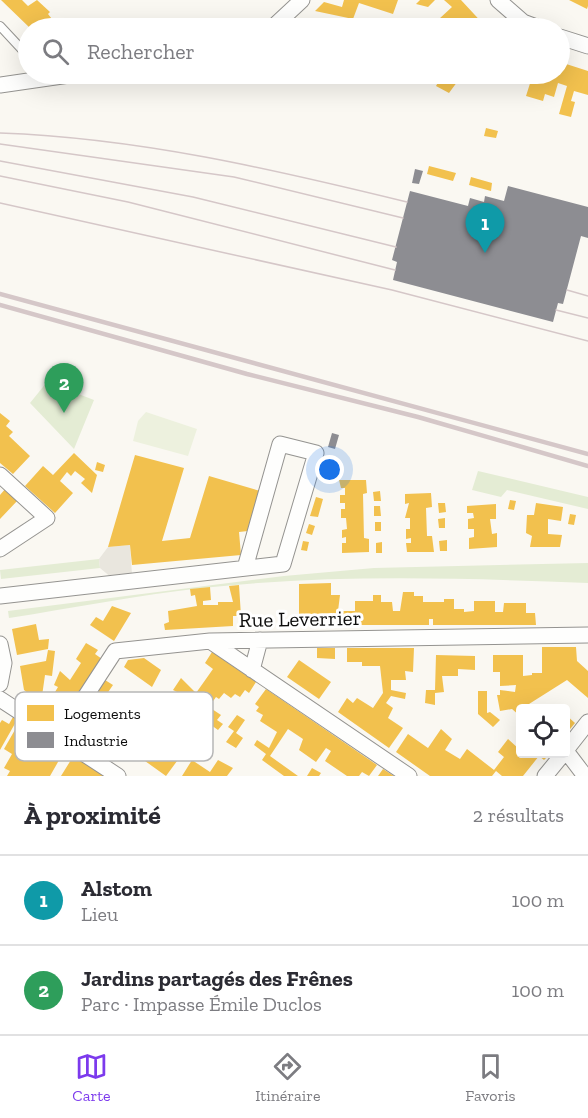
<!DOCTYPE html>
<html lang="fr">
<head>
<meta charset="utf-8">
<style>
  body { margin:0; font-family:"Zilla Slab",serif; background:#f2f2f3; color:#2b2b33 }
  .controls { position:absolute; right:18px; bottom:18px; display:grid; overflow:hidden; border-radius:6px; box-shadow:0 6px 24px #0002 }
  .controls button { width:54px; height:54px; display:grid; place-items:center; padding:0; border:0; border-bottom:2px solid #e1e1e2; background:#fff; color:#2b2b33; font:30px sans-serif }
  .you { position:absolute; left:330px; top:470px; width:21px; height:21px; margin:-15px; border:4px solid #fff; border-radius:50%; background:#1a73e8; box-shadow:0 0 0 9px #1a73e833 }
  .badge { display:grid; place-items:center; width:39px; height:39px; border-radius:50%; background:#7c3aed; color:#fff; font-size:20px; font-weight:700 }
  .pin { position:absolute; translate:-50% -50px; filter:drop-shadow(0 2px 3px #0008) }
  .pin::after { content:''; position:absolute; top:32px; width:21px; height:18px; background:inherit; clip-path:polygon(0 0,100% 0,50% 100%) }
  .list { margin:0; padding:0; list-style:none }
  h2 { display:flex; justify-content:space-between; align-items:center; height:78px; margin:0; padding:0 24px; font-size:26px }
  h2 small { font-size:20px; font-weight:400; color:#7c7c81 }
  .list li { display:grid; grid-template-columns:39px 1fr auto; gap:18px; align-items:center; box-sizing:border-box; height:90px; padding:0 24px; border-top:2px solid #e1e1e2 }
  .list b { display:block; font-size:22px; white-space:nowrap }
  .list p { margin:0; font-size:20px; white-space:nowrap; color:#7c7c81 }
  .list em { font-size:20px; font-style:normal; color:#7c7c81 }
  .icon { flex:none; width:33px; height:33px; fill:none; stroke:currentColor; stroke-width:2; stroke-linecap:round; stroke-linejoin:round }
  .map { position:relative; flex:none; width:588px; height:776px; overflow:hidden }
  .search { position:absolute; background:#fff; box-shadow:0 6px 24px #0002; left:18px; right:18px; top:18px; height:66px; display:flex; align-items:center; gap:15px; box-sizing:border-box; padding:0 21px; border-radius:33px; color:#7c7c81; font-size:22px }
  .sheet { height:258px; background:#fff }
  nav { display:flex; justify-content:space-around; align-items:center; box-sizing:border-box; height:84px; border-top:2px solid #e1e1e2; background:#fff; font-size:16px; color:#7c7c81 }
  nav a { display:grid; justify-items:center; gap:3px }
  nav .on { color:#7c3aed }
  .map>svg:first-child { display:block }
</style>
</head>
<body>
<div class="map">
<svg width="588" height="776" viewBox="0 0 588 776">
  <rect width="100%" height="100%" fill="#faf8f2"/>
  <path fill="#e4ecd4" d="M47,382l47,18 -20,49 -44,-46z
    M478,471l110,26v12l-81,-19 -6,7 -29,-7z
    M99,559l1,9 -99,11 -1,-9z
    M588,563v20c-129,-5 -257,-9 -386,5 -64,7 -129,20 -193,30l-1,-7 276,-35 90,-8z"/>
  <path fill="#edf1de" d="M146,412l51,17 -9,27 -55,-15 5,-20z"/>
  <path fill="#e9e6de" d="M130,545l2,30 -20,3 -12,-10 -1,-9 9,-12z"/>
  <path fill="#f2c14e" d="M1,0h21l6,6 9,-6 13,12 -2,2 11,14h-29z
    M344,0h54l-5,14 -34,-11 -6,16 -38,-8 9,-9 18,5z
    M420,0h15l-7,7 -12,-3z
    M444,0h17l26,28h-40l-8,-9 13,-12z
    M569,0h19v6l-1,3z
    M314,24l22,3v1h-27z
    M560,62l28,9v24l-14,-4 -3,10 4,1 -4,15 -12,-3 8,-28 -9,-3 -4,14 -9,-3 -2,7 -17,-5 7,-22h27z
    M437,74h26l-14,19 -13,-7 4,-7 -5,-3z
    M486,128l12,3 -2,7 -12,-2z
    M429,166l27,7 -3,8 -26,-7z
    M471,177l21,6 -1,8 -22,-6z
    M0,413l10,8 -4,5 7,6 -4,4 21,20 -17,18 -13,-11z
    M74,453l23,22 -5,18 -11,-10 4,-4 -10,-8 -4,5 -4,-4 -7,9 13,12 -18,20 -30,-27 18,-20 10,9z
    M135,455l49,13 -22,73 28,-3 19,-62 51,15 -12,40 -9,1 2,23 -109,10 -2,-20 -22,2z
    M97,462l8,3 -2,7 -8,-2z
    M325,468l6,2 -3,9 -6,-1z
    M339,480h27l1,13 -4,1 1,44 5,1v13l-27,1v-10h4v-6l-4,1v-8l5,-1 -1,-11h-5v-9h4v-6h-5v-8h5v-7h-4z
    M6,488l12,12 -18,19v-24z
    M380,491l1,10h-7l-1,-9z
    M431,493l1,14 -6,1 1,28h5l2,16h-27l-1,-9h5v-5l-5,1v-10h4v-11h-5l4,-15 -4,1v-10z
    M316,497l7,2 -5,18 -8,-1z
    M510,500l6,1 -2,9 -6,-1z
    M438,503h7l1,9 -7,1z
    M536,503l27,4 -2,14 -13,-2v15l14,1 -2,12h-30l2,-11 -6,-3 1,-18h7z
    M496,504v15h-6l2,15 5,-1v14l-28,2v-11l5,-1v-8h-6v-10l6,-1 -1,-5h-6v-7z
    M374,506h6l1,10h-7z
    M570,514l6,1 -2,10 -6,-1z
    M445,518v10h-6l-1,-9z
    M375,522h6v9h-6z
    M309,524l6,2 -3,9 -6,-2z
    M447,540v11h-7l-1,-10z
    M303,541l6,1 -2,9 -6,-1z
    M382,542v11h-6v-10z
    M331,583v12h9l-2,16h17v-10h18v-6h8v7h11l1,9h7l3,-19h11v4h9v6h21v-3h10v10h10v3l10,-1v-10h21v11h8l1,-9h22v10h9l1,12h-103v-6h-4v6h-106v-8h-24v-33z
    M239,585l2,31h-8v10l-68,4 -1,-6 5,-2 -1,-11 29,-5 -2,-11 -4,1 -1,-7 20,-2 1,13 -8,1v4h15v-3h15l-4,-16z
    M112,606l19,7 -17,28 -24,-16 6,-8 7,4z
    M36,624l3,16 10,-1 -1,10 -31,6 -5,-26z
    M86,643l12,7 -3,4 7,5 -39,59 -17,-11 12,-20 -4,-2 6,-14 10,9 11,-17 -5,-4z
    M542,647h34l1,14 11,10v27l-21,-18 -38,24 9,4h-18v8l-8,-7 -12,2 -3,-16h3v-5l15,2 1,-7 -16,1v-14h-7v-17h30v21l9,-1v-2h10z
    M317,648h18v11l-18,-1z
    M347,648h67l-1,24 -8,-1 1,9h-15v10l15,3 -1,6 -14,-3 -5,7 7,5 -5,10 15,10 -14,20 -51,-36 9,-14 6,5 4,-5 16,10 10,-15 -3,-27h-18v-4h-15z
    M48,650l7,1 -3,25 -7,-1 -4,28 -17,-13 -4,-24 26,-5z
    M212,652l44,30 -7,11 -4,-3 -5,7 -5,-3 -4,4 -7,-5 -5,6 -3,-2 -7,10 12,8 -4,5 6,4 -5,6 -7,-5 -9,15 -13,-9 10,-16 -10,-7 -19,28 8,6 -6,9 8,6 -14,19 -21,-15 43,-62 -6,7 -10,-7 5,-7 -4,-2 8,-12 15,15 17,-24 -8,-6z
    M436,655l39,1v14l-17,-1v7h-16l2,16 -9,1v12l-10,-2 1,-13h9z
    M144,658l17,12 -9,17 -28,-20 4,-7z
    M299,660l32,22 -12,17 -32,-22z
    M105,680l8,5 -11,16 -8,-5z
    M266,689l111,76 -8,11 -7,-4 -3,4h-12l-22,-15 6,-10 -5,-3 -10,14 -17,-12 4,-11 -15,-10 -18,27 28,20h-14l-22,-16 4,-6 -12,-9 3,-5 12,8 8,-16 -17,-11 3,-6 -7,-4 3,-4 -4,-3z
    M478,691h9v22l3,-1 10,8 -7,7 -15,-13z
    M237,715l8,5 -9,13 7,5 -7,10 -10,-6 8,-11 -6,-4z
    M566,715l9,8 -9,11z
    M13,717l4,3 -17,30v-27l2,-3 7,4z
    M16,728l46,27 -12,21h-43l3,-5 -6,-3 8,-14 -8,-5z
    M441,729l11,10 -7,11 15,9 7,-10 27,21 10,-13 -6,-5 10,-13 11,10 1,-3v8h30l-6,6 -5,-4 -16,20h-21l-6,-5 -4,5h-62l-34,-24 12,-18 20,14z
    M74,755l31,21h-44z
    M192,760l18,12 8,-12 15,8 -6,8h-45z
    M312,768l9,5 -2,3h-12z
    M383,769l11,7h-16z"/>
  <path fill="#8d8d92" d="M415,169l8,2 -4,13 -7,-1z
    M508,186l80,21v31l-7,-2 -18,68 -5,-1 -5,19 -160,-42 4,-18 -5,-2 18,-69 58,15 2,-8 14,4 1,-6 19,5z
    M332,433l7,2 -4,14 -7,-2z"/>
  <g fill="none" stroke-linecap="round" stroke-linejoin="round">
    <defs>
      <path id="lane" d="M0,26l28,30"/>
      <path id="street" d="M498,0l25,22 16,6
        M272,28l30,-28
        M560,37l28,9
        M0,85l76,-11
        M0,475l47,43 -47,31
        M0,596l283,-32 33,-111 -36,-9 -35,124
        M210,641l199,135
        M0,644l4,19 -4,21
        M252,670l8,-30
        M0,699l118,77
        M59,737l56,-86 95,-10 378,-6
        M566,750l22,-28
        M566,751l19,25
        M545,776l18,-22"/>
    </defs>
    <use href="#lane" stroke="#949390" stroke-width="10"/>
    <use href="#street" stroke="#949390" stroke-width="17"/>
    <use href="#lane" stroke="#fefefd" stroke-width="8"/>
    <use href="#street" stroke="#fefefd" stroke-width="15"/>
    <path stroke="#d5c7c8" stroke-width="1.5" d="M0,133c139,5 272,36 407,69
      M0,144l234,33 169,41
      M0,161l193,36 203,50
      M0,176l128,26 267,68
      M0,203l392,87 196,51
      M567,290l21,6
      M556,310l32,8"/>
    <path stroke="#d5c7c8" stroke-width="4.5" d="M0,294l588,160
      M0,305l247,69 171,43 170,49"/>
  </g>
  <g text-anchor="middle" stroke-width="6" stroke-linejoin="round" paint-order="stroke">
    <g font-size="21" fill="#0d0d0d" stroke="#fff">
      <text transform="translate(300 619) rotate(-1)" y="7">Rue Leverrier</text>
    </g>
  </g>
  <rect x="15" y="692" width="198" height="69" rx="9" fill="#fff" stroke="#b6b6b6" stroke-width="1.5"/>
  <rect x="27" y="705" width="27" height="16" fill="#f2c14e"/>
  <rect x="27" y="732" width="27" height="16" fill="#8d8d92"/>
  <g font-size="16" fill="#0d0d0d">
    <text x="64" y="719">Logements</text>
    <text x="64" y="746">Industrie</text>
  </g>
</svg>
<div class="controls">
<button><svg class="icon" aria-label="locate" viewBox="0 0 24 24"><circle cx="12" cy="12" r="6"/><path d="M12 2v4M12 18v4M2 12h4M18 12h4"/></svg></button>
</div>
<div class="you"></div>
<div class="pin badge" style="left:485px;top:253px;background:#0f9aa8">1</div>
<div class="pin badge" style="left:64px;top:413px;background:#2e9e5b">2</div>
<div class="search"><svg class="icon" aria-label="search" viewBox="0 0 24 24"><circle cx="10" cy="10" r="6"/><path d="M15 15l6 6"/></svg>Rechercher</div>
</div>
<section class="sheet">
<h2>À proximité<small>2 résultats</small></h2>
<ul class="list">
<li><span class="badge" style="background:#0f9aa8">1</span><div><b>Alstom</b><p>Lieu</p></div><em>100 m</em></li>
<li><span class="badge" style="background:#2e9e5b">2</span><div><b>Jardins partagés des Frênes</b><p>Parc · Impasse Émile Duclos</p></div><em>100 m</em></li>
</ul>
</section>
<nav>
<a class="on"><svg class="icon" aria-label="map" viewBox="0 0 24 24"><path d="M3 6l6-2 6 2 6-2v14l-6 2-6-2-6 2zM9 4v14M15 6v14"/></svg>Carte</a>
<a><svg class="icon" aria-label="directions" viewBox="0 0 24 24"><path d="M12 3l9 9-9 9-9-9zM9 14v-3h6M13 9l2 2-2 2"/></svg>Itinéraire</a>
<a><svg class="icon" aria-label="saved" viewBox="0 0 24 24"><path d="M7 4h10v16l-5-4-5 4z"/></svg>Favoris</a>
</nav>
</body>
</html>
